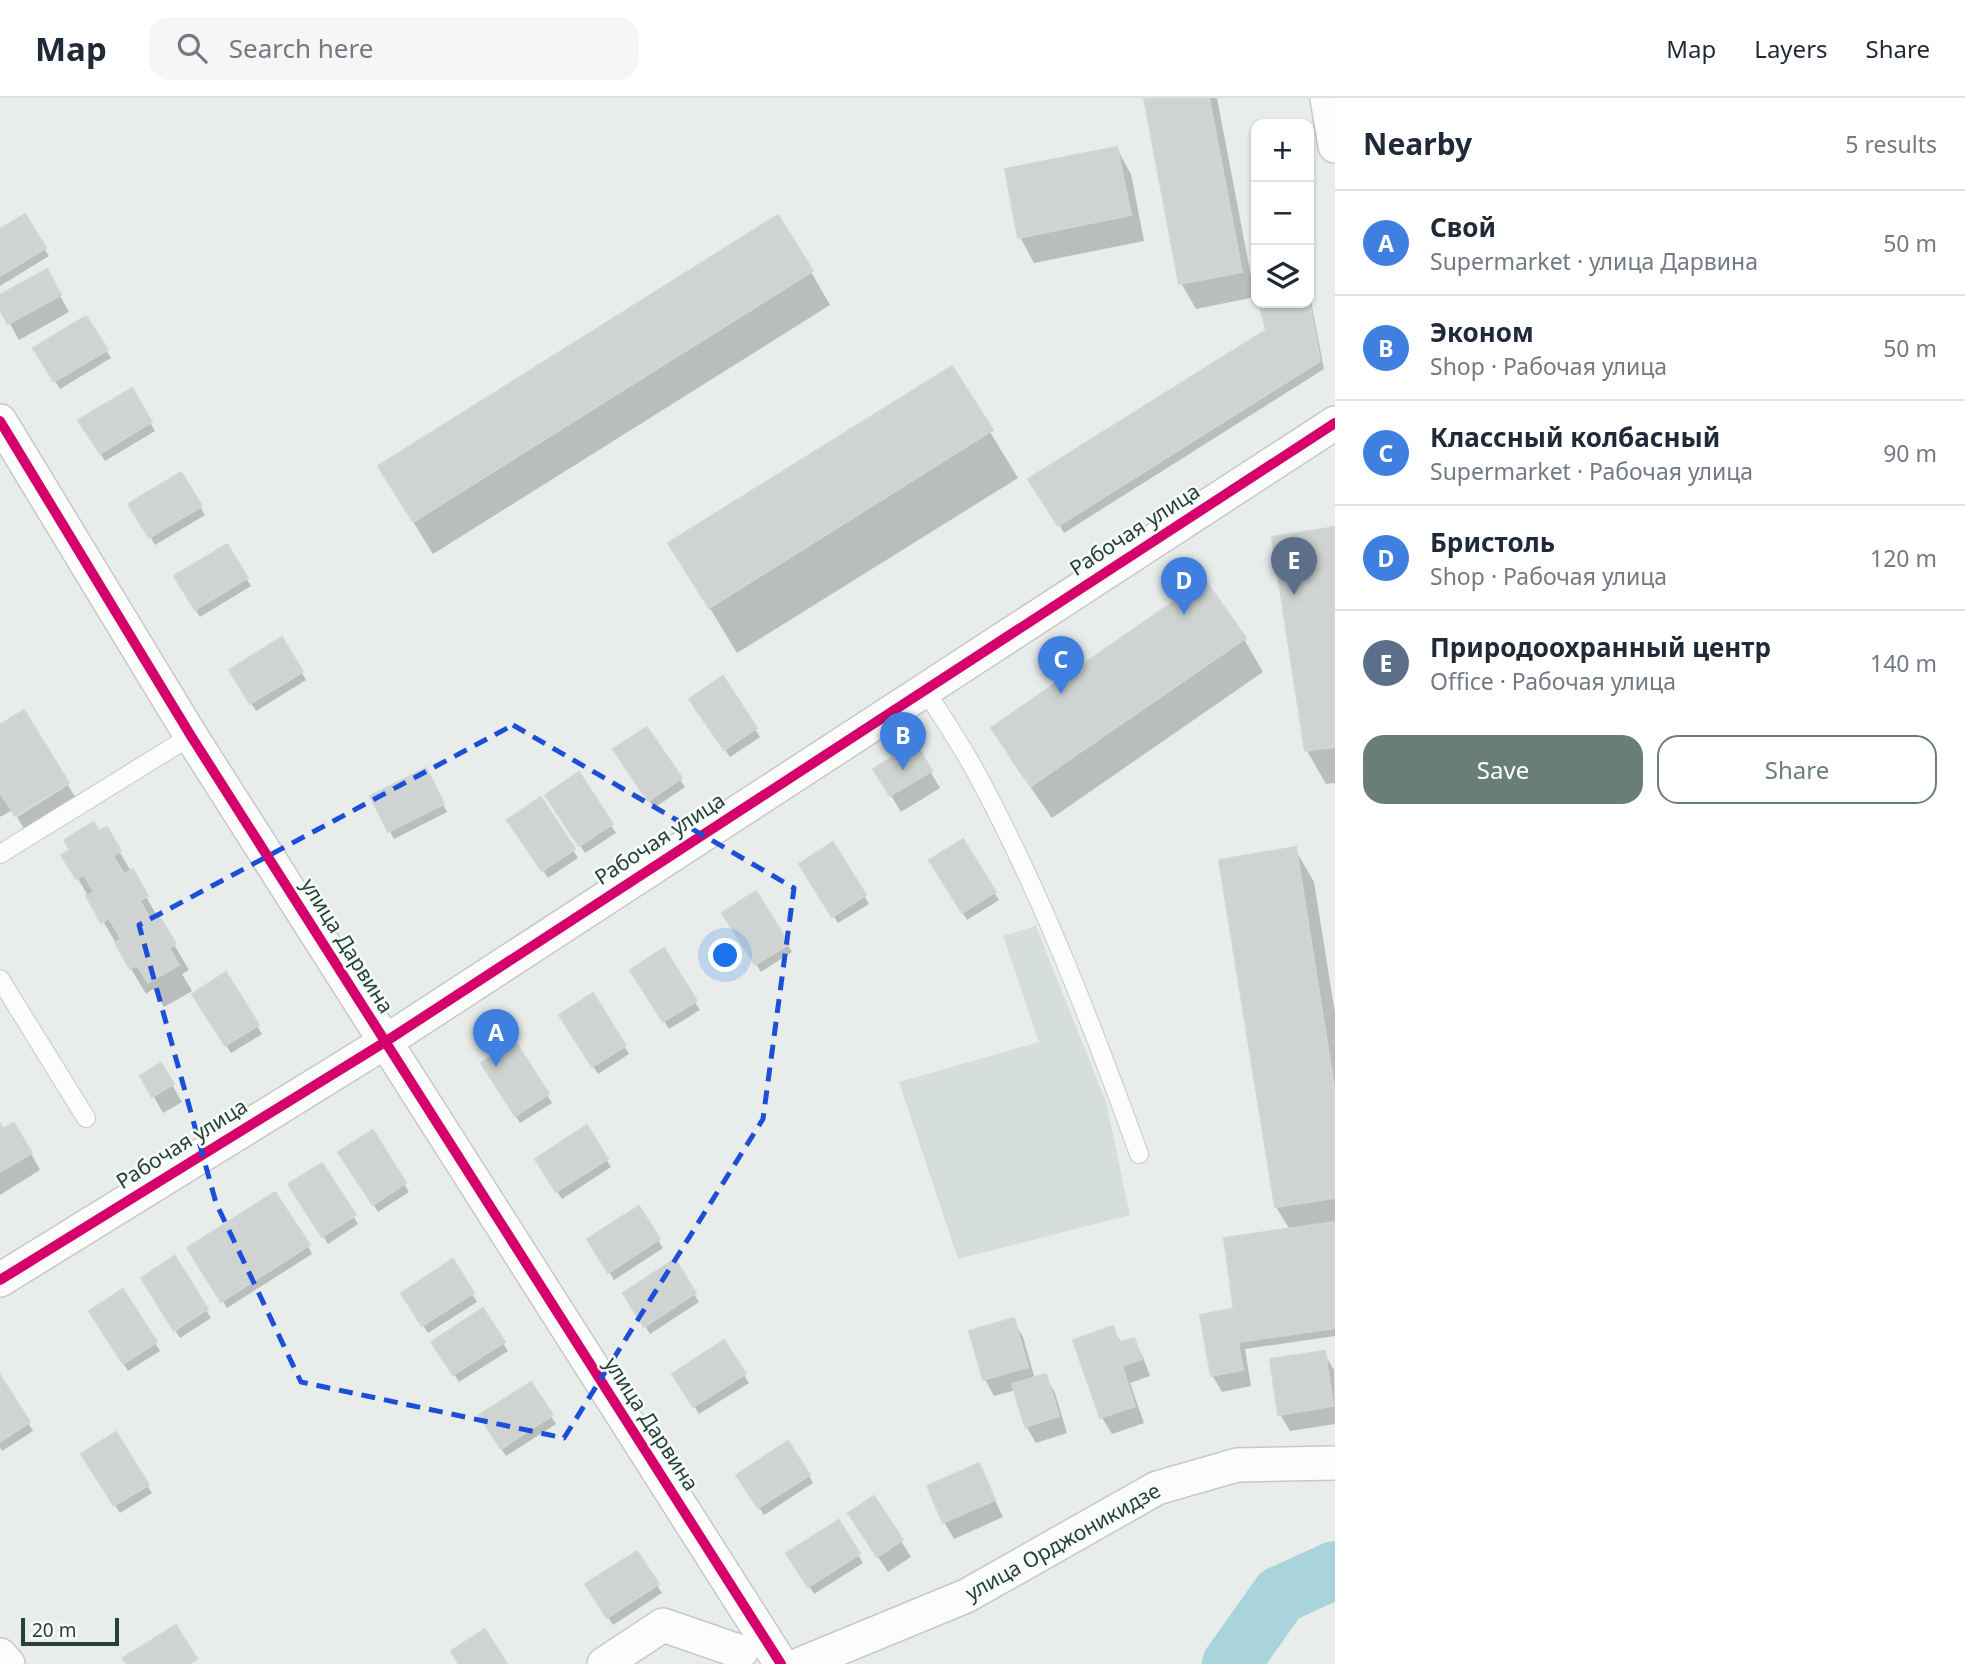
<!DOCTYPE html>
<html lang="en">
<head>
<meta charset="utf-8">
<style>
  body { margin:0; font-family:"Noto Sans",sans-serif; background:#f6f6f7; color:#1f2937 }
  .controls { position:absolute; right:21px; top:21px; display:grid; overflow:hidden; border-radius:14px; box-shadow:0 2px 5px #0004 }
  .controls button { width:63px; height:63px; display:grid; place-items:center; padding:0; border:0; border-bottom:2px solid #e0e1e3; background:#fff; color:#1f2937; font:35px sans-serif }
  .scale { position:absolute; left:21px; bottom:18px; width:98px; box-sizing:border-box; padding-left:7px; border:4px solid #24423a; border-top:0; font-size:19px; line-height:24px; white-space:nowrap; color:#24423a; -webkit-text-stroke:5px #f7fbf9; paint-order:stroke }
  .you { position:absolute; left:726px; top:858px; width:24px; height:24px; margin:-18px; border:5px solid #fff; border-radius:50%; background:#1a73e8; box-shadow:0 0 0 10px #1a73e833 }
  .badge { display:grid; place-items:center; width:46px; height:46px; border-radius:50%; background:#697e78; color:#fff; font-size:23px; font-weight:700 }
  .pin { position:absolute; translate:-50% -58px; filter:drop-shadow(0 2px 4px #0008) }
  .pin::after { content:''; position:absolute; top:37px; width:24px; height:21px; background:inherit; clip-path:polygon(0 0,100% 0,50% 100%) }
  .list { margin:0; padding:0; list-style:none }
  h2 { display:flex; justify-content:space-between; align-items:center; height:91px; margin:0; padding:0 28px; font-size:30px }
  h2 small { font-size:23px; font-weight:400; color:#747a83 }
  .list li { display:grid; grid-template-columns:46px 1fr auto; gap:21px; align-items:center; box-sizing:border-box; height:105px; padding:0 28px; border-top:2px solid #e0e1e3 }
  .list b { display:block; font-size:26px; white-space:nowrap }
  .list p { margin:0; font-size:23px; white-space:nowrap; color:#747a83 }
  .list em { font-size:23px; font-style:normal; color:#747a83 }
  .actions { display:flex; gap:14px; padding:21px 28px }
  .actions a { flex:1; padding:16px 0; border:2px solid #697e78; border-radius:21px; text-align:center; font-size:24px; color:#697e78 }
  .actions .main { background:#697e78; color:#fff }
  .icon { flex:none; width:38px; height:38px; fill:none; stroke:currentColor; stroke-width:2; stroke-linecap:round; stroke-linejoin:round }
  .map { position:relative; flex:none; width:1335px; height:1566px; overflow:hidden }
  header { display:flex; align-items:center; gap:42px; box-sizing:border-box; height:98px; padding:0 35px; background:#fff; border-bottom:2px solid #e0e1e3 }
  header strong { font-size:33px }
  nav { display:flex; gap:38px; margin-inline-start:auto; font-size:24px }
  .search { width:490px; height:63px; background:#f6f6f7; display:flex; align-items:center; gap:18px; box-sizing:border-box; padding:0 24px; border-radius:21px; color:#747a83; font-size:26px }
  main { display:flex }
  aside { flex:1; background:#fff }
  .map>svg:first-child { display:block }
</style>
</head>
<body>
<header>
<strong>Map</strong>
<div class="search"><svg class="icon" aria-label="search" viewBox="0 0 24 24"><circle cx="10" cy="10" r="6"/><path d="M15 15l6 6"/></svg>Search here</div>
<nav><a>Map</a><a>Layers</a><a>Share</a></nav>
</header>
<main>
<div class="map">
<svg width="1335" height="1566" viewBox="0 0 1335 1566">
  <rect width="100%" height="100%" fill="#e8edeb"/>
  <path fill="#d6dedb" d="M1036,828l70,176 24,113 -172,44 -59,-177 140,-40 -36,-106z"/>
  <path fill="#0003" d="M1146,0h71l38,199 -59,12 -15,-26z
    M1117,51l14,25 13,67 -110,22 -14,-26z
    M24,118l25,40 -49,30v-55z
    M46,173l23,41 -50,28 -19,-34v-9z
    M811,174l19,33 -397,249 -34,-55z
    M1309,193l15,78 -260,164 -33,-54 237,-148 -7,-28h48z
    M86,220l25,40 -51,31 -24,-40z
    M951,270l67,110 -281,175 -66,-109z
    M131,292l24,41 -50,30 -24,-40z
    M181,376l24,41 -50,30 -24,-40z
    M1335,431v254l-9,1 -19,-33 -33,-213z
    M226,448l25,40 -51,31 -24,-40z
    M1205,484l39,57 19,33 -211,146 -40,-57 -19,-33z
    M282,542l24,40 -50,31 -25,-41z
    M723,581l37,58 -30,20 -34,-50z
    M0,629l12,83 -12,7z
    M647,631l38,58 -31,21 -34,-51z
    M915,648l25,42 -39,24 -26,-43z
    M578,677l38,58 -31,20 -33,-50z
    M429,680l18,34 -53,27 -22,-42z
    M68,687l14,24 -51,31 -14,-23z
    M541,702l37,58 -30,20 -34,-50z
    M106,731l83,141 -7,4 10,17 -28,16 -11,-18 -7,5 -82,-139z
    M962,744l37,58 -32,20 -36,-59z
    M833,747l36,59 -31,19 -37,-58z
    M1295,751l19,33 21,131v323l-90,13 6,37 -29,6 -10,-17 19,-64 6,10 53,-91 -14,-23 -55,-345z
    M756,795l36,59 -31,20 -37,-59z
    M663,853l37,59 -31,19 -37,-58z
    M226,877l36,59 -31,19 -37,-58z
    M593,898l36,58 -31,20 -37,-59z
    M514,945l38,60 -32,20 -37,-60z
    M161,967l21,37 -19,11 -21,-37z
    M0,1029l31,26 9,17 -40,25z
    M586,1029l25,40 -49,32 -25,-40z
    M372,1035l37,59 -31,20 -33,-52z
    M321,1067l37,59 -30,20 -33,-51z
    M638,1110l25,40 -49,32 -25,-40z
    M308,1148l4,8 -85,54 -38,-59z
    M174,1161l37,59 -31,20 -37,-59z
    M452,1164l25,40 -49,31 -21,-32z
    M674,1164l25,40 -49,32 -25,-40z
    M122,1194l38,59 -32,20 -37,-59z
    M483,1213l25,40 -49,31 -21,-32z
    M1013,1222l10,17 12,42 10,-3 10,17 12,40 -31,10 -10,-17 -10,-36 -22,6 -9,-17z
    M1113,1230l9,16 12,-4 9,17 7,19 -20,7 14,40 -32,11 -10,-16 -27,-77z
    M723,1245l26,40 -50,31 -25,-40z
    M1324,1255l10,17 1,54 -45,7 -10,-17z
    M0,1280l33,53 -31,20 -2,-4z
    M530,1286l26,40 -50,32 -25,-40z
    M115,1337l37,58 -32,20 -36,-59z
    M978,1367l25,52 -49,22 -10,-17z
    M809,1377l4,8 -49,32 -21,-32z
    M838,1425l25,40 -49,31 -25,-40z
    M860,1432l41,11 10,16 -23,15z
    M637,1455l25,40 -49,32 -21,-32z"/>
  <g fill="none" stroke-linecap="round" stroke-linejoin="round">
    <path stroke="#a9d4db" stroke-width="58" d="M1231,1566l49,-69 55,-25"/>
  </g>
  <path fill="#cfd4d2" stroke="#d1d6d4" stroke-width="2" d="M1144,0h65l33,174 -63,12z
    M1117,49l14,68 -113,23 -13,-69z
    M25,116l21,34 -46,28v-47z
    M778,117l35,56 -400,251 -35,-56z
    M47,171l14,26 -53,29 -8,-14v-15z
    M1309,202l11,61 -262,165 -30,-47 238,-149 -7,-27h50z
    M86,218l22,34 -54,32 -21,-34z
    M952,268l41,64 -284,178 -41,-65z
    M132,290l20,34 -52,32 -22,-34z
    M181,374l21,34 -53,32 -21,-34z
    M1335,429v220l-30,4 -33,-214z
    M227,446l21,34 -53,32 -21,-34z
    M1205,482l41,58 -215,148 -40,-58z
    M282,539l21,35 -53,32 -21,-34z
    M723,578l34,52 -33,22 -35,-51z
    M24,612l45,73 -54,33 -15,-24v-67z
    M647,629l35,51 -34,23 -35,-52z
    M916,645l16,28 -42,25 -17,-27z
    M426,670l18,36 -56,28 -18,-36z
    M579,674l34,52 -34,22 -34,-51z
    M541,699l34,52 -33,22 -35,-51z
    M94,724l5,9 8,-4 14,24 -8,5 11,18 9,-5 15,27 -8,5 11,20 8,-5 17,28 -7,4 10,17 -31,18 -11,-18 -7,4 -15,-26 6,-4 -12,-21 -8,5 -15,-27 8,-4 -10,-17 -8,4 -15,-24 9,-5 -6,-10z
    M963,741l33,53 -34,21 -33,-53z
    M833,744l33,53 -34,22 -33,-53z
    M1296,749l39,246v105l-60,9 -56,-347z
    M756,793l33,53 -34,21 -33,-52z
    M664,850l33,53 -34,21 -33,-52z
    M226,874l33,53 -34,21 -33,-52z
    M593,895l33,53 -34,21 -33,-52z
    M515,943l34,53 -34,22 -34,-53z
    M161,965l13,21 -22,13 -12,-21z
    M0,1025l3,6 11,-6 18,30 -32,19z
    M587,1027l21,34 -52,33 -21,-33z
    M373,1032l33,53 -33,22 -35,-53z
    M322,1065l34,52 -34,22 -34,-53z
    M275,1094l35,53 -89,57 -34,-54z
    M639,1108l21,33 -52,34 -21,-34z
    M1335,1124v106l-97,14 -14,-104z
    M175,1158l33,53 -34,22 -33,-53z
    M453,1161l21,34 -52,33 -21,-33z
    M675,1161l21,34 -52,34 -21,-34z
    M123,1191l34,53 -34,22 -34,-53z
    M483,1210l22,34 -52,33 -22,-33z
    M1232,1211l11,61 -32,6 -11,-61z
    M1014,1220l14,49 -45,13 -14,-49z
    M1113,1228l6,17 15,-5 8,21 -20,7 13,40 -35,12 -27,-78z
    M724,1242l22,34 -53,33 -21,-33z
    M1325,1253l8,55 -55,9 -8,-56z
    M1046,1276l13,42 -34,11 -13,-43z
    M0,1277l30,47 -30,20z
    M531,1284l22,33 -52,34 -22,-34z
    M116,1334l33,53 -35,21 -33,-52z
    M788,1343l22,34 -52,33 -22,-33z
    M979,1365l16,37 -52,23 -16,-37z
    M874,1398l29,44 -26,17 -29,-44z
    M839,1422l21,34 -52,33 -22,-34z
    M637,1453l22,33 -52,34 -22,-34z
    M176,1527l21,34 -8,5h-62l-4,-6z
    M485,1531l22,35h-48l-8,-13z"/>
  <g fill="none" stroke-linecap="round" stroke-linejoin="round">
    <defs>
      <path id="lane" d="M925,592c18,28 37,56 53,86 65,121 114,249 161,378
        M0,756l191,-118
        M0,881l86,139"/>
      <path id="street" d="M1327,0l8,48
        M0,323l191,315 590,928
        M0,1182l385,-238 950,-619
        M0,1557l8,9
        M604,1566l59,-39 78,27
        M801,1566l165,-68 191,-108 80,-23 98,-2"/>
    </defs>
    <use href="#lane" stroke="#c5cac8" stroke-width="20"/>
    <use href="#street" stroke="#c5cac8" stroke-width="36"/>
    <use href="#lane" stroke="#fcfcfc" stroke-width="18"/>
    <use href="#street" stroke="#fcfcfc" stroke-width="33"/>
    <defs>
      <path id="cycleway" d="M0,323l191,315 590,928
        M0,1182l385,-238 950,-619"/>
    </defs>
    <use href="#cycleway" stroke="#f7fbf9" stroke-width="15"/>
    <use href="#cycleway" stroke="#d6006c" stroke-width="10"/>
  </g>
  <path fill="none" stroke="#1d4ed8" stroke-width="5" stroke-dasharray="14 9" stroke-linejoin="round" d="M513,627l281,163 -31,231 -199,319 -263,-56 -85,-179 -77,-278z"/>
  <g text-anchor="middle" stroke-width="5" stroke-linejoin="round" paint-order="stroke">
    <g font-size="21" fill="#24423a" stroke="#f7fbf9">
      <text transform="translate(1135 432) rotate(-33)" y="7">Рабочая улица</text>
      <text transform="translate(660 741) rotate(-33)" y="7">Рабочая улица</text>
      <text transform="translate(347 848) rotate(58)" y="7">улица Дарвина</text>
      <text transform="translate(182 1046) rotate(-32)" y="7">Рабочая улица</text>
      <text transform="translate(651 1326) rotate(57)" y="7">улица Дарвина</text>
      <text transform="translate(1063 1444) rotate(-29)" y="7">улица Орджоникидзе</text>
    </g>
  </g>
</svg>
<div class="controls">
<button>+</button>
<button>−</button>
<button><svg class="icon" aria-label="layers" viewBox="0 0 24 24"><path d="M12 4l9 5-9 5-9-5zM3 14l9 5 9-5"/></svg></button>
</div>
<div class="scale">20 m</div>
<div class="you"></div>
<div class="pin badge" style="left:496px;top:969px;background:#3f7fe0">A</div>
<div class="pin badge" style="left:903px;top:672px;background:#3f7fe0">B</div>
<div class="pin badge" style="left:1061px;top:596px;background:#3f7fe0">C</div>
<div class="pin badge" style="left:1184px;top:517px;background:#3f7fe0">D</div>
<div class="pin badge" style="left:1294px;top:497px;background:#5c6f8a">E</div>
</div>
<aside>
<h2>Nearby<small>5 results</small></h2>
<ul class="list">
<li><span class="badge" style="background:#3f7fe0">A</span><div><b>Свой</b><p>Supermarket · улица Дарвина</p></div><em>50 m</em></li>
<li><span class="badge" style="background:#3f7fe0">B</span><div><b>Эконом</b><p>Shop · Рабочая улица</p></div><em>50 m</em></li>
<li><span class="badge" style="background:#3f7fe0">C</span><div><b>Классный колбасный</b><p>Supermarket · Рабочая улица</p></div><em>90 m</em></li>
<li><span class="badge" style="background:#3f7fe0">D</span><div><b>Бристоль</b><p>Shop · Рабочая улица</p></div><em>120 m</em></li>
<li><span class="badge" style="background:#5c6f8a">E</span><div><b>Природоохранный центр</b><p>Office · Рабочая улица</p></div><em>140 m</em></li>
</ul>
<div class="actions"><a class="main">Save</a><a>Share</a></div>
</aside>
</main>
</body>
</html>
